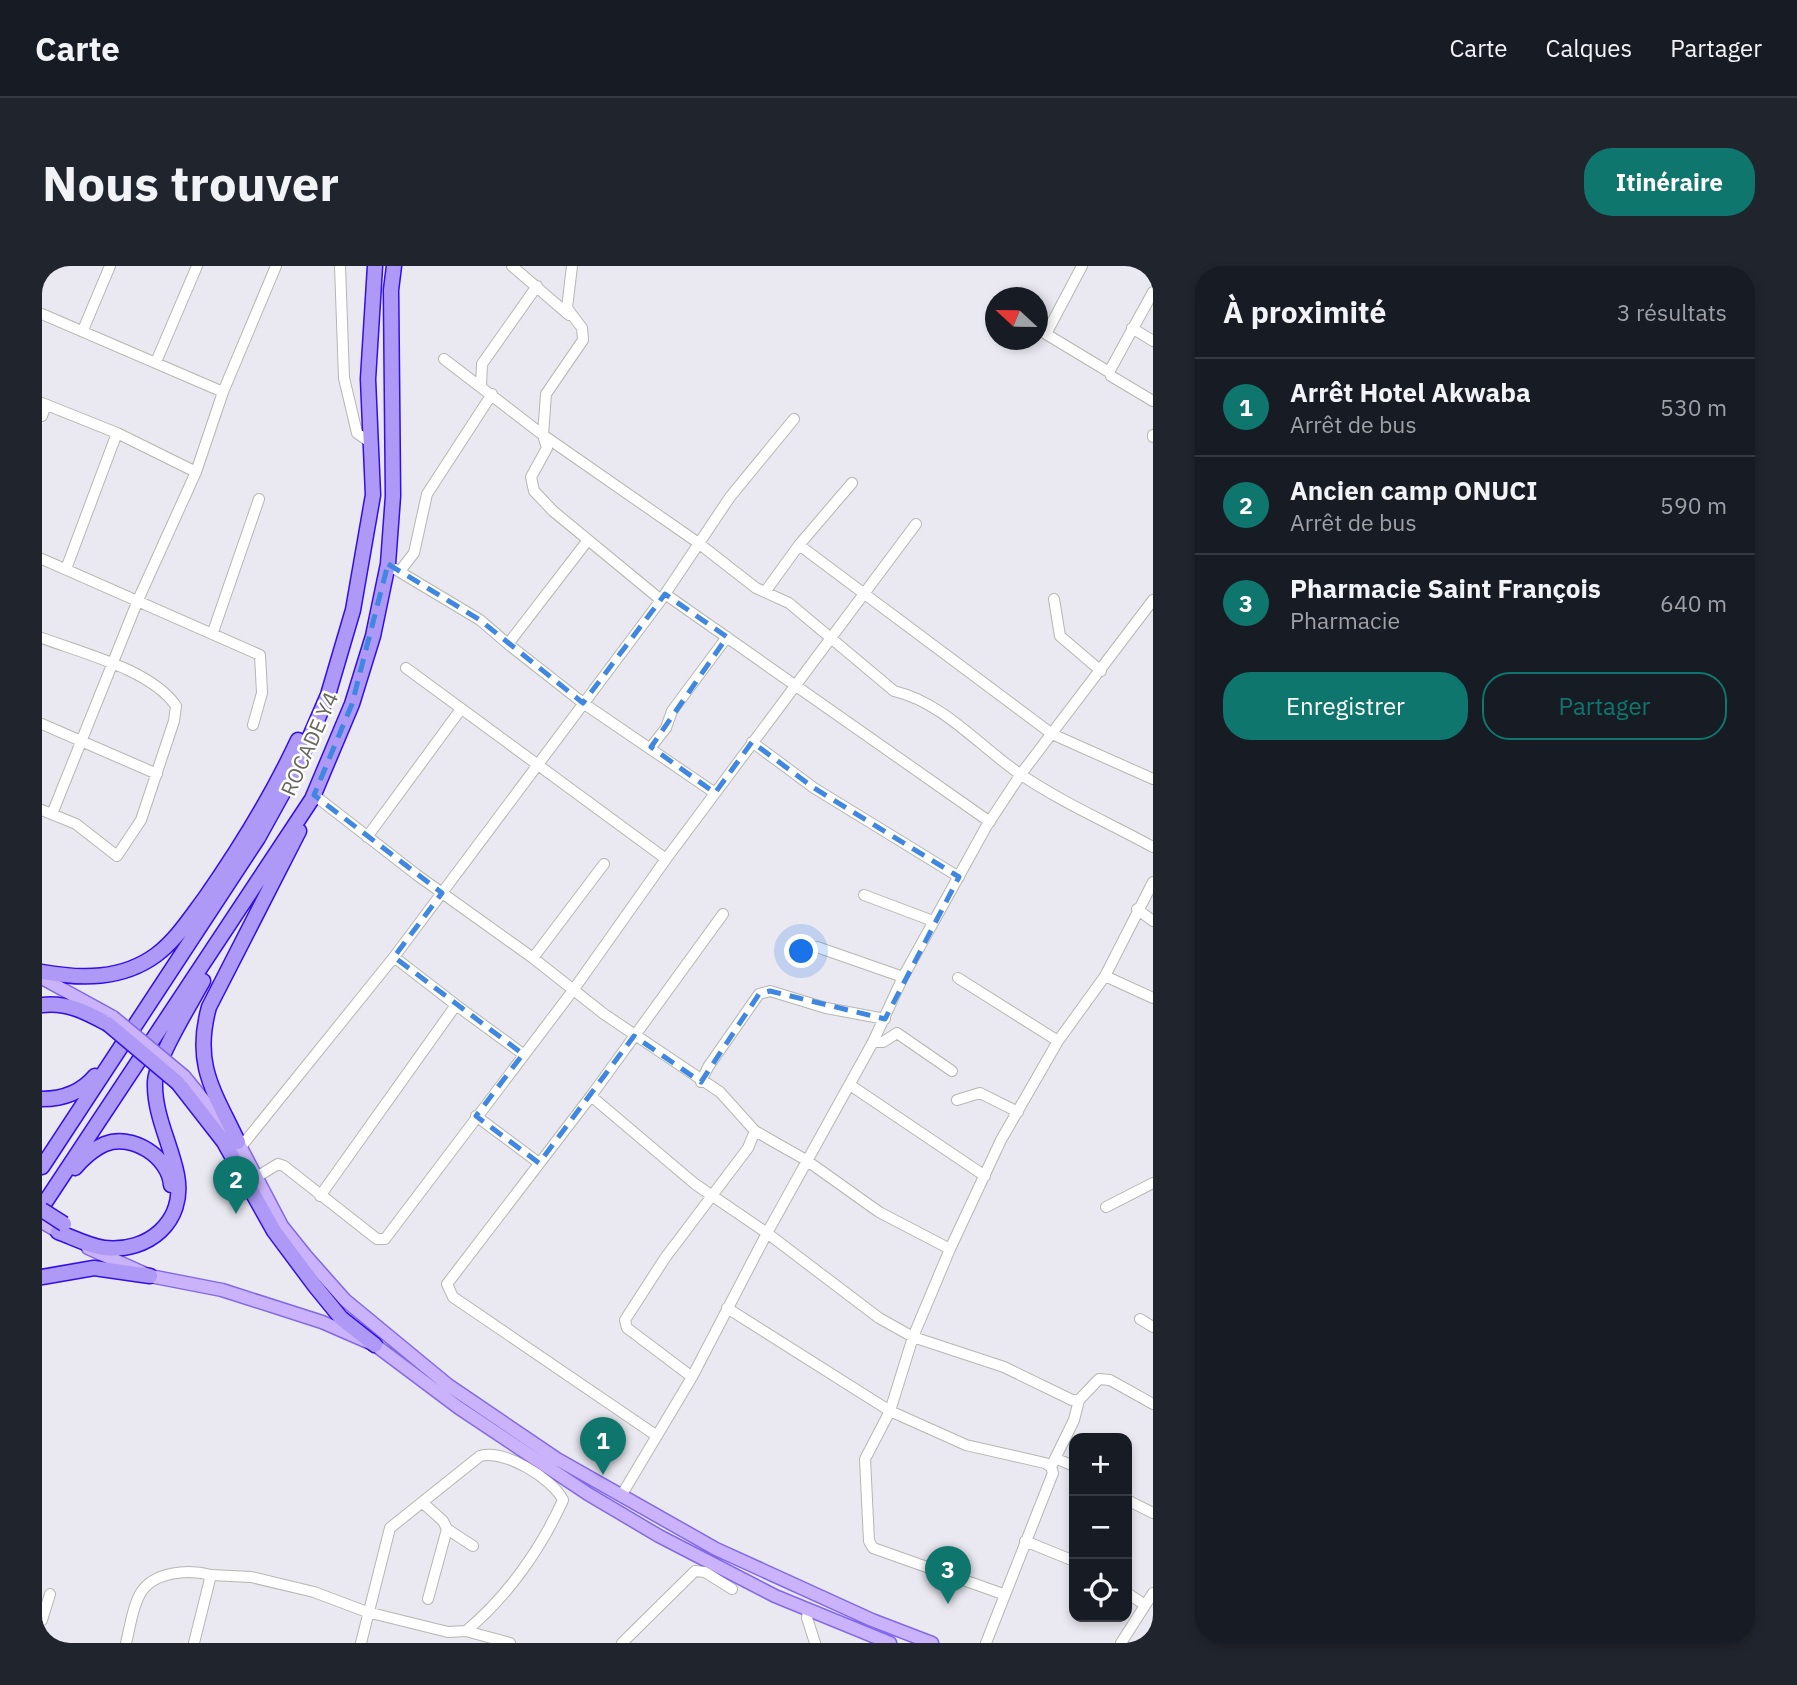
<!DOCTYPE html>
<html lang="fr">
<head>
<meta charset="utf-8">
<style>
  body { margin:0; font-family:"IBM Plex Sans",sans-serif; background:#20242c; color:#f1f3f6 }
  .controls { position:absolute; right:21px; bottom:21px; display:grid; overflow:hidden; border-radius:14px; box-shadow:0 4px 10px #0003 }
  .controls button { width:63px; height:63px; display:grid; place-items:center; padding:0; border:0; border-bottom:2px solid #363941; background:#171b24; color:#f1f3f6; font:35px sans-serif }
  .compass { position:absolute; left:943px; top:21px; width:63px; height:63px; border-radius:50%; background:#171b24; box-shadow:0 4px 10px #0003; rotate:292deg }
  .you { position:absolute; left:760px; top:686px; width:24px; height:24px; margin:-18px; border:5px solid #fff; border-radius:50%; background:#1a73e8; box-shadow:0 0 0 10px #1a73e833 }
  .badge { display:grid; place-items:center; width:46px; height:46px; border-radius:50%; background:#0f766e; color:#fff; font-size:23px; font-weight:700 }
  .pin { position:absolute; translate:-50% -58px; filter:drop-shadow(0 2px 4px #0008) }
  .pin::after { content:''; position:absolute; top:37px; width:24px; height:21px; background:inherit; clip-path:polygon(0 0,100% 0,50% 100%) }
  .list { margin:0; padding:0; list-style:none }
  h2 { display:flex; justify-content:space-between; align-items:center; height:91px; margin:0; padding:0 28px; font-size:30px }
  h2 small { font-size:23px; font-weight:400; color:#9ea1a6 }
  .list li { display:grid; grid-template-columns:46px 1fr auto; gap:21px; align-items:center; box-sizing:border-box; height:98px; padding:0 28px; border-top:2px solid #363941 }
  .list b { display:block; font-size:26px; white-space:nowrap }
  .list p { margin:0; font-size:23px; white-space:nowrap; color:#9ea1a6 }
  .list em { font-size:23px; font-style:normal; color:#9ea1a6 }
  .actions { display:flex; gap:14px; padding:21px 28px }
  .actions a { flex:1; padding:16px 0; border:2px solid #0f766e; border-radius:28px; text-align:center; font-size:24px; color:#0f766e }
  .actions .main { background:#0f766e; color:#fff }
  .icon { flex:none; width:38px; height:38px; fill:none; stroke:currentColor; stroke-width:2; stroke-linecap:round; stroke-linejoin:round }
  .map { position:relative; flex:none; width:1111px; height:1377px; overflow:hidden; border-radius:28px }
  header { display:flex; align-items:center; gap:42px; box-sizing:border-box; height:98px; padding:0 35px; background:#171b24; border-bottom:2px solid #363941 }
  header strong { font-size:33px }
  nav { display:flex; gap:38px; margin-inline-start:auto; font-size:24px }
  .intro { display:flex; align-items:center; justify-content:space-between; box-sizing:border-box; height:168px; padding:0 42px }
  h1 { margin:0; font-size:49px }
  .button { padding:18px 32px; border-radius:28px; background:#0f766e; color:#fff; font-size:24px; font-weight:700 }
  main { display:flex; gap:42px; padding:0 42px }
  aside { flex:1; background:#171b24; border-radius:28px; box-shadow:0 4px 10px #0003 }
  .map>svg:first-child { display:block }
</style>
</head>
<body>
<header>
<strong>Carte</strong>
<nav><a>Carte</a><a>Calques</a><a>Partager</a></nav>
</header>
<div class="intro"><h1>Nous trouver</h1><a class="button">Itinéraire</a></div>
<main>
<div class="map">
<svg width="1111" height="1377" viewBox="0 0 1111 1377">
  <rect width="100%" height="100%" fill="#eae8f0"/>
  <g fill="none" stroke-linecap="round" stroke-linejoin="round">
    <defs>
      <path id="minor" d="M298,0l4,112 13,55 14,10
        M470,0l57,49
        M530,0l-5,42 15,20 1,12 -37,54 -3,41 154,107 59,46 33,15 105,88c50,12 85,55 126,83 41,28 89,49 133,73
        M1040,0l-36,68 63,38
        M1111,26l-44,80 2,4 42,25
        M0,48l181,78
        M1090,62l21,13
        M41,64l27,-64
        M402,93l99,76 4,13 -16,29 3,14 19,20 108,89
        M114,96l41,-96
        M439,120l1,-22 55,-78
        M0,137l75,30 79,39
        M0,150l4,-11
        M1111,169v2
        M546,274l-80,104 75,59 132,90
        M757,279l253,189 101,45
        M0,293l218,96 2,38 -9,32
        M24,303l51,-136
        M353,303l85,51 28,24
        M358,305l14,-18 13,-59 65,-100
        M723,326l34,-47 53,-62
        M623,328l325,228
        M1012,333l6,37 41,35
        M1111,334l-132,174 -35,53 -83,150 -30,65 -106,191 112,85 34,19 91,30 68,33h7l20,-21 11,1 43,24
        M171,366l46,-133
        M0,372c40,15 110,32 134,68l-2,15 -33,99 -24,36 -41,-32 -34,-14
        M0,458l115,50
        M710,476l62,46 145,89
        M609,481l15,-19 6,-17 55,-74
        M272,529l103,80 116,83 71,56 116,78 35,39 -7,17 -83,110 -40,62 2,8 65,49
        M10,548l86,-214 58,-128 27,-80 53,-126
        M325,571l94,-128
        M624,593l250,-335
        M822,629l69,26
        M1095,643l16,12
        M775,681l86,30
        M352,691l62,48
        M491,692l71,-94
        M1063,710l48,22
        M916,712l100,63
        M831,776h10l14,-9 55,38
        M659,816l7,-15 51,-73 11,-3 56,17 59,11
        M808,819l135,91
        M549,830l104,88 72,49 -75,144 -71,119
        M915,834l23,-7 38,19
        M434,850l63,47
        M713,865l51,29 73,52 71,37
        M198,882l154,-191 267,-357 69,-103 64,-78
        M213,912l23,-14 6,2 93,73h8l189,-250 92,-130 -260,-191
        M278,930l136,-191 67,49
        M1064,941l47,-24
        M685,1042l163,103 76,34 79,18 6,4
        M1098,1053l13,8
        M615,1170l-204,-139 -6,-13 144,-188 132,-182
        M1015,1193l17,7
        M1085,1234l26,13
        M381,1237l20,18 4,8 -19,70
        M405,1263l26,17
        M983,1275l49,20
        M1085,1327l18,12
        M961,1328l-130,-46 -4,-7 -4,-82 25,-48 23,-74 37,-88 51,-109 57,-99 47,-65 48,-94
        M766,1344l-1,8 8,25
        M0,1354l8,-26
        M84,1377c4,-15 6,-35 14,-49 13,-23 49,-25 71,-19
        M152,1377l17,-68 40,2 63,15 53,20 81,20 18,-1 44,12
        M319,1377l29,-115 90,-72c24,-7 72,22 83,44 -22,49 -56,97 -97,131
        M580,1377l73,-72 10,1 27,17
        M944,1377l67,-170 -2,-6 23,-47 5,-20
        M1079,1377l32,-50"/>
      <path id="major" d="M0,712l71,39
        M142,810l54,66 44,84 24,30 39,44 103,85 109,74 159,90 156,71 60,23
        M0,956l24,14
        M46,982l62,28 72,14 100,32 53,23 84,63 129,86 71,42 116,60 115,47"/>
      <path id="highway" d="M0,706c39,7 80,8 114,-17 20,-15 34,-37 49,-57 35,-50 67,-102 93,-158
        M0,739c25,-3 44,7 66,19
        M136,817l46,59 50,89 41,55 26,32 34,27
        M0,833c21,0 39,-6 53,-23
        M196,876c-24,-51 -45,-77 -29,-135l90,-176
        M0,901l216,-329 37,-67 33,-76 25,-85 20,-115 -5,-116 7,-113
        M33,902c7,-9 20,-20 30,-24 27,-11 64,13 66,41
        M0,941l270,-408 40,-95 21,-68 15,-72 5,-68 -2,-206 3,-24
        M16,966c14,5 31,14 46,16 44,5 82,-26 73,-73 -6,-31 -23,-60 -22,-93 1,-23 36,-79 48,-101
        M0,1011l52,-9 56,8"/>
    </defs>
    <use href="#minor" stroke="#b6b7b0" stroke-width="12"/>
    <use href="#major" stroke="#8268ea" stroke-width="15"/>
    <use href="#highway" stroke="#320eeb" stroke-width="17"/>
    <use href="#minor" stroke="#fff" stroke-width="10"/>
    <use href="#major" stroke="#cab3fa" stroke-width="12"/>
    <use href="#highway" stroke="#ae99f7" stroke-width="14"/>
    <defs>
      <path id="major-bridge" d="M71,751l71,59"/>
      <path id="highway-bridge" d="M66,758l70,59
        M0,944l22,14"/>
    </defs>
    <use href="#major-bridge" stroke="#8268ea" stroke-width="15" stroke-linecap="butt"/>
    <use href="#highway-bridge" stroke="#320eeb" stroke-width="17" stroke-linecap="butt"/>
    <use href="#major-bridge" stroke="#cab3fa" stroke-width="12"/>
    <use href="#highway-bridge" stroke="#ae99f7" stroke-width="14"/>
  </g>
  <path fill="none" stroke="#3f87e0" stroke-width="5" stroke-dasharray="14 9" stroke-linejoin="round" d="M346,298l92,56 103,83 82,-109 62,43 -76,110 64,46 37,-51 62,46 145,89 -74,142 -115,-28 -11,3 -58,88 -67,-46 -95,127 -63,-47 47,-62 -129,-97 48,-64 -128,-98 38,-91z"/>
  <g text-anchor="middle" stroke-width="5" stroke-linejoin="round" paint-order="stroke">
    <g font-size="21" fill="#67675f" stroke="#fff">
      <text transform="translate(268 478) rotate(-66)" y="7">ROCADE Y4</text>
    </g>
  </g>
</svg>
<div class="controls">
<button>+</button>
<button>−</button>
<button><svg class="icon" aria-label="locate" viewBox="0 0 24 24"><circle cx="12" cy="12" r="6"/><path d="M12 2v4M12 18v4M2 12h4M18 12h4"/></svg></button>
</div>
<svg class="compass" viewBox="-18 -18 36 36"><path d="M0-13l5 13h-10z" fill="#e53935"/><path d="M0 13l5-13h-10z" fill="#9ea1a6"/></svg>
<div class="you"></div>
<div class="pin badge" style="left:561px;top:1209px">1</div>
<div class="pin badge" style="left:194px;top:948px">2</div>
<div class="pin badge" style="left:906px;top:1338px">3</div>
</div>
<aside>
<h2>À proximité<small>3 résultats</small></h2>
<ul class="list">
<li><span class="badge">1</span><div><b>Arrêt Hotel Akwaba</b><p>Arrêt de bus</p></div><em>530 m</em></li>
<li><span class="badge">2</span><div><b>Ancien camp ONUCI</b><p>Arrêt de bus</p></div><em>590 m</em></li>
<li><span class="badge">3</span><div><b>Pharmacie Saint François</b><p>Pharmacie</p></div><em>640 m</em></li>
</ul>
<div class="actions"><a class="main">Enregistrer</a><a>Partager</a></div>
</aside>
</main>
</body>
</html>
